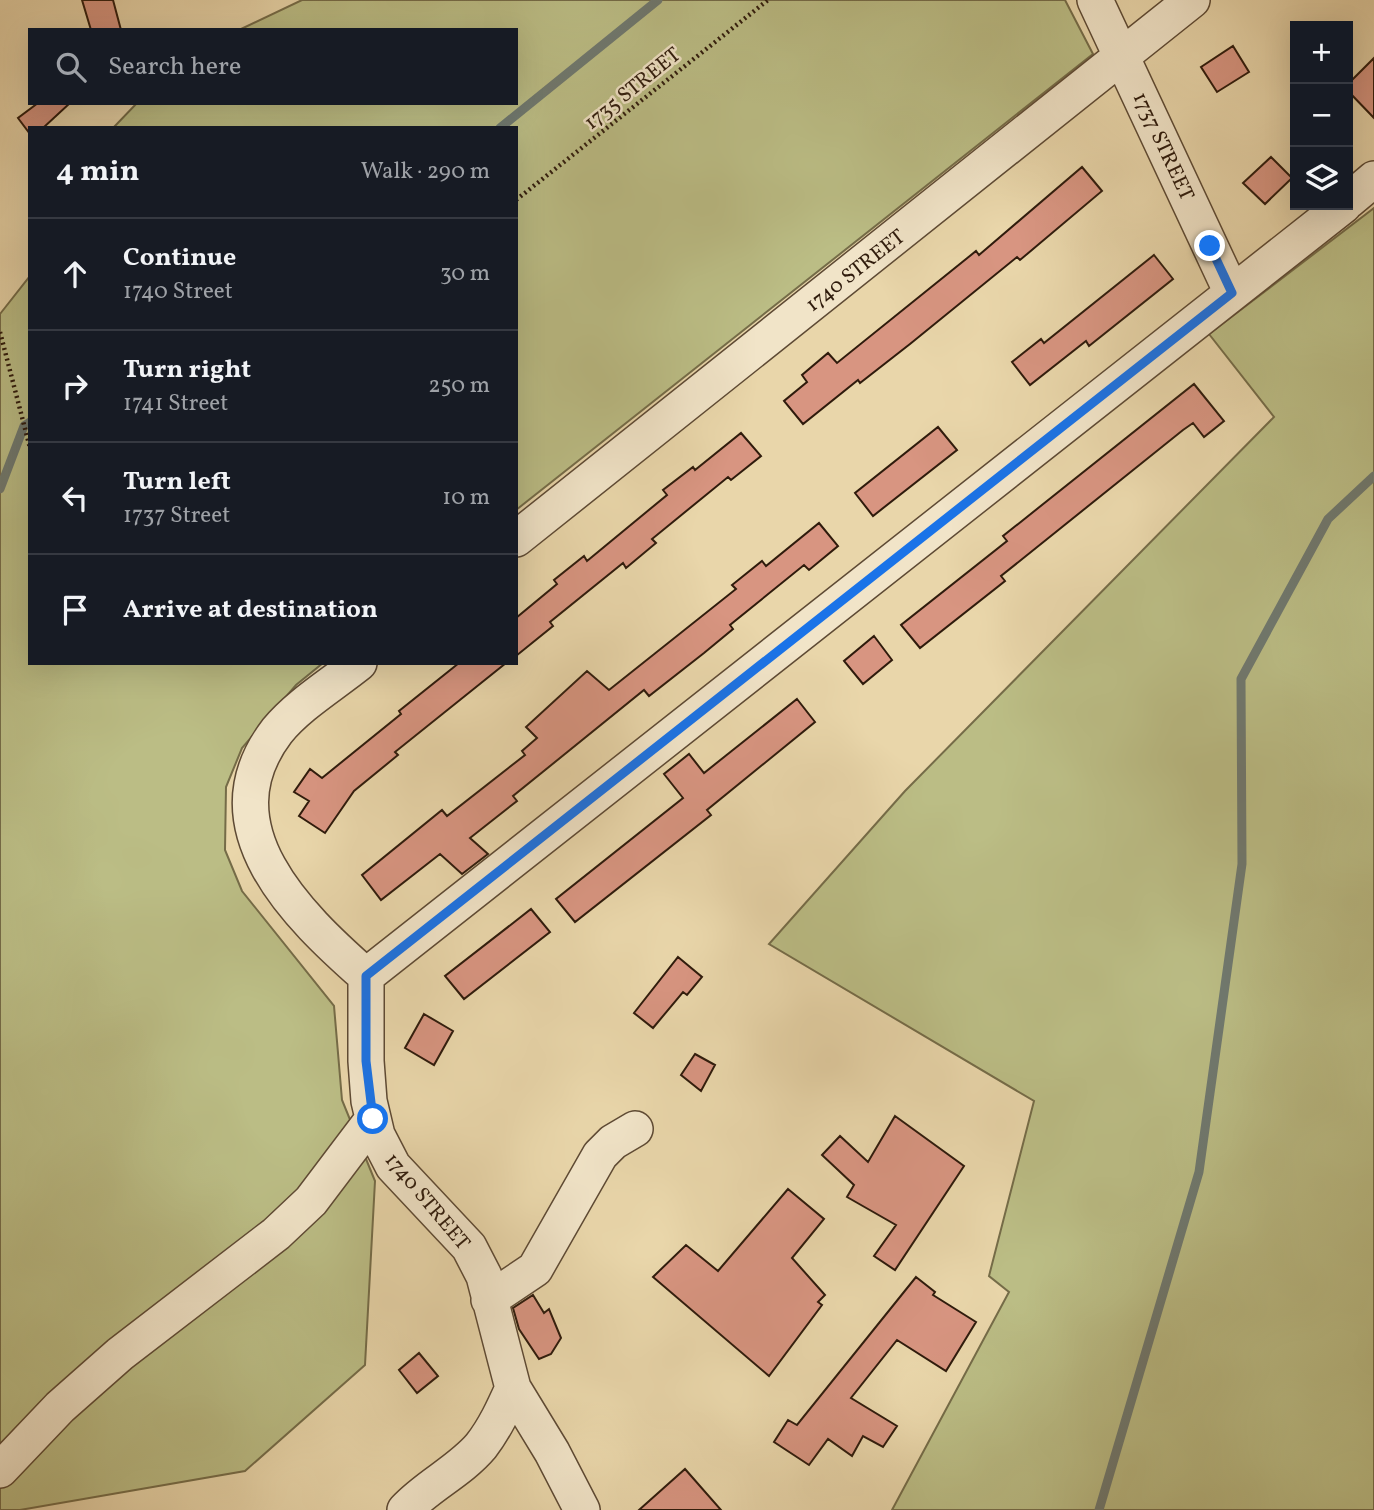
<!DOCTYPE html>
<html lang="en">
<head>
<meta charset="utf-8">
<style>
  body { margin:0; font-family:Vollkorn,serif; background:#20242c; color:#f1f3f6 }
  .controls { position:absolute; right:21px; top:21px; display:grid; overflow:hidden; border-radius:0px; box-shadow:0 7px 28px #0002 }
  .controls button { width:63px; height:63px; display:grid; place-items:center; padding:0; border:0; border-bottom:2px solid #363941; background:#171b24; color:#f1f3f6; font:35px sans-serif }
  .stop { position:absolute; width:21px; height:21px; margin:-16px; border:5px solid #1a73e8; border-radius:50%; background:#fff }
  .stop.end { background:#1a73e8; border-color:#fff; box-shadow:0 2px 7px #0008 }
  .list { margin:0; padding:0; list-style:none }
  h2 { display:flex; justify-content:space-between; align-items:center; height:91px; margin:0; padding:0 28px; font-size:30px }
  h2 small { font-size:23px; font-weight:400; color:#9ea1a6 }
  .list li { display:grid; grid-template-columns:46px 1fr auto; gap:21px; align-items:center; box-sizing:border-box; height:112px; padding:0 28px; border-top:2px solid #363941 }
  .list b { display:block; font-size:26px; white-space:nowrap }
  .list p { margin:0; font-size:23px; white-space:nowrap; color:#9ea1a6 }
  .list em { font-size:23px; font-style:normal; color:#9ea1a6 }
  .icon { flex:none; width:38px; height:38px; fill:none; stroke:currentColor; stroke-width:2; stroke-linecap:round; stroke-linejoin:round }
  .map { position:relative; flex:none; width:1374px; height:1510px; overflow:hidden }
  .search { position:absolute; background:#171b24; box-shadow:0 7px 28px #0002; left:28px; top:28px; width:490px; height:77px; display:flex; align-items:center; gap:18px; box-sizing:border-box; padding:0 24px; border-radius:0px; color:#9ea1a6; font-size:26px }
  .panel { position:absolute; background:#171b24; box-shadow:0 7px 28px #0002; left:28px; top:126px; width:490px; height:539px; border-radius:0px }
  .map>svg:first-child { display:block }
</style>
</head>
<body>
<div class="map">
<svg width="1374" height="1510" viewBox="0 0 1374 1510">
  <rect width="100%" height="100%" fill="#e9d6aa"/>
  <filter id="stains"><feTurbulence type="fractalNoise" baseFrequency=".00286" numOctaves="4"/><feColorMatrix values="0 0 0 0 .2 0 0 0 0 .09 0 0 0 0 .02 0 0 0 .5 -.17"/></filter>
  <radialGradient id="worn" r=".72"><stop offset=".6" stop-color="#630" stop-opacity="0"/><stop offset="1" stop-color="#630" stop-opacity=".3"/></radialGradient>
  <path fill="#bbbd85" stroke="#756c48" stroke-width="2" d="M302,0h763l28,54 -577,456v-382h-403l24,-25h379v-73h-277z
    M1374,208v1302h-482l117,-218 -20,-16 45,-175 -265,-157 136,-153 369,-374 -65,-83z
    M30,276v387h293l-27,22 -54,63 -16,39 -1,63 17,41 92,115 8,94 33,81 -10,184 -120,106 -225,39h-20v-1196z"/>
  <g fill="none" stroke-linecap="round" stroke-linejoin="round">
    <path stroke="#6f7970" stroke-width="9" d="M500,128l158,-128
      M0,489l24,-63 6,-4
      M1099,1510l100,-338 43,-308 -1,-185 87,-160 46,-43"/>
  </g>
  <path fill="#d89581" stroke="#2f1b0c" stroke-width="2" d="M82,0h31l8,30h-30z
    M1233,46l16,26 -32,20 -16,-25z
    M1374,58v60l-26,-27v-7z
    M38,103h32l-27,25h-13v6l-12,-16z
    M1271,157l21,21 -27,26 -22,-21z
    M1082,167l20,24 -82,69 -3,-3 -107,87 -50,39 -2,-3 -55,44 -19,-23 23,-19 -5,-7 26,-22 9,10 139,-112 3,4z
    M1154,255l19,24 -84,67 -3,-5 -56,44 -18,-23 29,-23 3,4z
    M1194,384l30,37 -20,16 -11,-14 -10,7 -182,146 4,5 -85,67 -19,-23 106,-84 -4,-5z
    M938,427l19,23 -84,66 -18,-23z
    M741,433l20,23 -30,24 -3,-3 -76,62 4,4 -30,25 -3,-5 -73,59 3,4 -37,30v-38l41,-34 -3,-4 30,-24 3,5 80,-66 -4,-5 30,-23 2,3z
    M819,523l19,23 -29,24 -5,-5 -74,60 3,4 -29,24 -55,43 -5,-6 -131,106 4,5 -47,37 18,16 -26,20 -22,-20 -59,46 -19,-25 80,-65 5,6 78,-61 -3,-4 15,-13 -11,-11 61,-56 22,19 127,-101 -4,-4 30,-24 4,5z
    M874,636l18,24 -29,24 -19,-23z
    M459,663h47l-111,89 3,3 -44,36 -29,42 -26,-17 10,-15 -15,-9 16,-23 12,9 79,-64 -2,-3z
    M797,699l18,23 -108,88 4,5 -136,107 -19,-23 127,-101 -19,-24 25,-20 15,19z
    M531,909l19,23 -86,67 -19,-23z
    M678,957l24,20 -15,18 -4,-3 -30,36 -19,-15z
    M424,1014l29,17 -19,34 -29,-17z
    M695,1054l20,11 -14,26 -20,-16z
    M895,1116l69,50 -69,104 -21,-14 22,-31 -49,-28 7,-12 -32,-30 18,-19 28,26z
    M788,1189l36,30 -32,39 33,37 -7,7 4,3 -53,71 -116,-99 33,-32 32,26z
    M916,1277l19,15 -2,3 43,27 -30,49 -49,-31 -46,58 46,28 -14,21 -20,-11 -11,20 -24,-17 -19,26 -35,-23 14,-22 9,5z
    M533,1295l11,18 5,-4 12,29 -10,16 -12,5 -20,-30 -6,-21z
    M419,1353l19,23 -21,17 -18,-23z
    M685,1469l36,41h-82z"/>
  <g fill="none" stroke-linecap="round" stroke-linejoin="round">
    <defs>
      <path id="minor" d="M1095,0l137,293
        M1348,201l26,-22
        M516,539l676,-539
        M359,663c-26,21 -61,42 -82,68 -73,96 21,185 89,245v85l3,40 8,34 16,31 76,81 15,29 29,112 39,64 30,58
        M366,976l978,-771
        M489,1300l46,-31 65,-114 13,-13 22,-13
        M0,1470l60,-63 60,-53 156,-120 35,-33 62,-82
        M405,1510c22,-24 55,-39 76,-64 14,-18 23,-38 32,-58"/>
    </defs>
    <use href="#minor" stroke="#5e4a34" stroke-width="38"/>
    <path stroke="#2f1b0c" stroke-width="4.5" stroke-dasharray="2 3.5" stroke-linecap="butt" d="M516,200l252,-200
      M0,332l30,116"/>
    <use href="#minor" stroke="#f1e4c8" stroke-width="35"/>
  </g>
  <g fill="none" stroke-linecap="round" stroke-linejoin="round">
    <path stroke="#1a73e8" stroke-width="9" d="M373,1119l-7,-58v-85l866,-683 -22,-47"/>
  </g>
  <g text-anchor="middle" stroke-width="5" stroke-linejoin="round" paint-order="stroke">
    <g font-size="21" fill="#2f1b0c" stroke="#f1e4c8">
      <text transform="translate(632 88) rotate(-39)" y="7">1735 STREET</text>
      <text transform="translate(1164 146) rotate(65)" y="7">1737 STREET</text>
      <text transform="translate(855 270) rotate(-38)" y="7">1740 STREET</text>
      <text transform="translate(428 1201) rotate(50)" y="7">1740 STREET</text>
    </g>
  </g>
  <rect width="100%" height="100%" filter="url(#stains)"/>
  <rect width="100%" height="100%" fill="url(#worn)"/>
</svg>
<div class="controls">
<button>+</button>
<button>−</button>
<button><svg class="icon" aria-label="layers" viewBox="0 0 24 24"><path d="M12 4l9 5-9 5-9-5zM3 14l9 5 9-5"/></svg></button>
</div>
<div class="stop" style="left:373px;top:1119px"></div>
<div class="stop end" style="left:1210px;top:246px"></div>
<div class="search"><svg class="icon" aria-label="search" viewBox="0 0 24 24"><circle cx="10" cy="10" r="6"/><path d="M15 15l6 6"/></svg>Search here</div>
<section class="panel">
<h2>4 min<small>Walk · 290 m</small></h2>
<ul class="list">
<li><svg class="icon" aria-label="ahead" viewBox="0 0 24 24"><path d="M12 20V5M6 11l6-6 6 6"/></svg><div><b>Continue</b><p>1740 Street</p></div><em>30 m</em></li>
<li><svg class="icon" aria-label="right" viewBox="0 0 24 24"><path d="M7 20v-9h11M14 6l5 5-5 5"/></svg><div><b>Turn right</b><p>1741 Street</p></div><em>250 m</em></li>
<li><svg class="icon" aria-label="left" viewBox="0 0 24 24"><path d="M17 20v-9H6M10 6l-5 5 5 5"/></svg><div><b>Turn left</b><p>1737 Street</p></div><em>10 m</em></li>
<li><svg class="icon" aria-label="arrive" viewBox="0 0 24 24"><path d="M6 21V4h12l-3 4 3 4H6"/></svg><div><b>Arrive at destination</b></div></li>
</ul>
</section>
</div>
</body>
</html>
